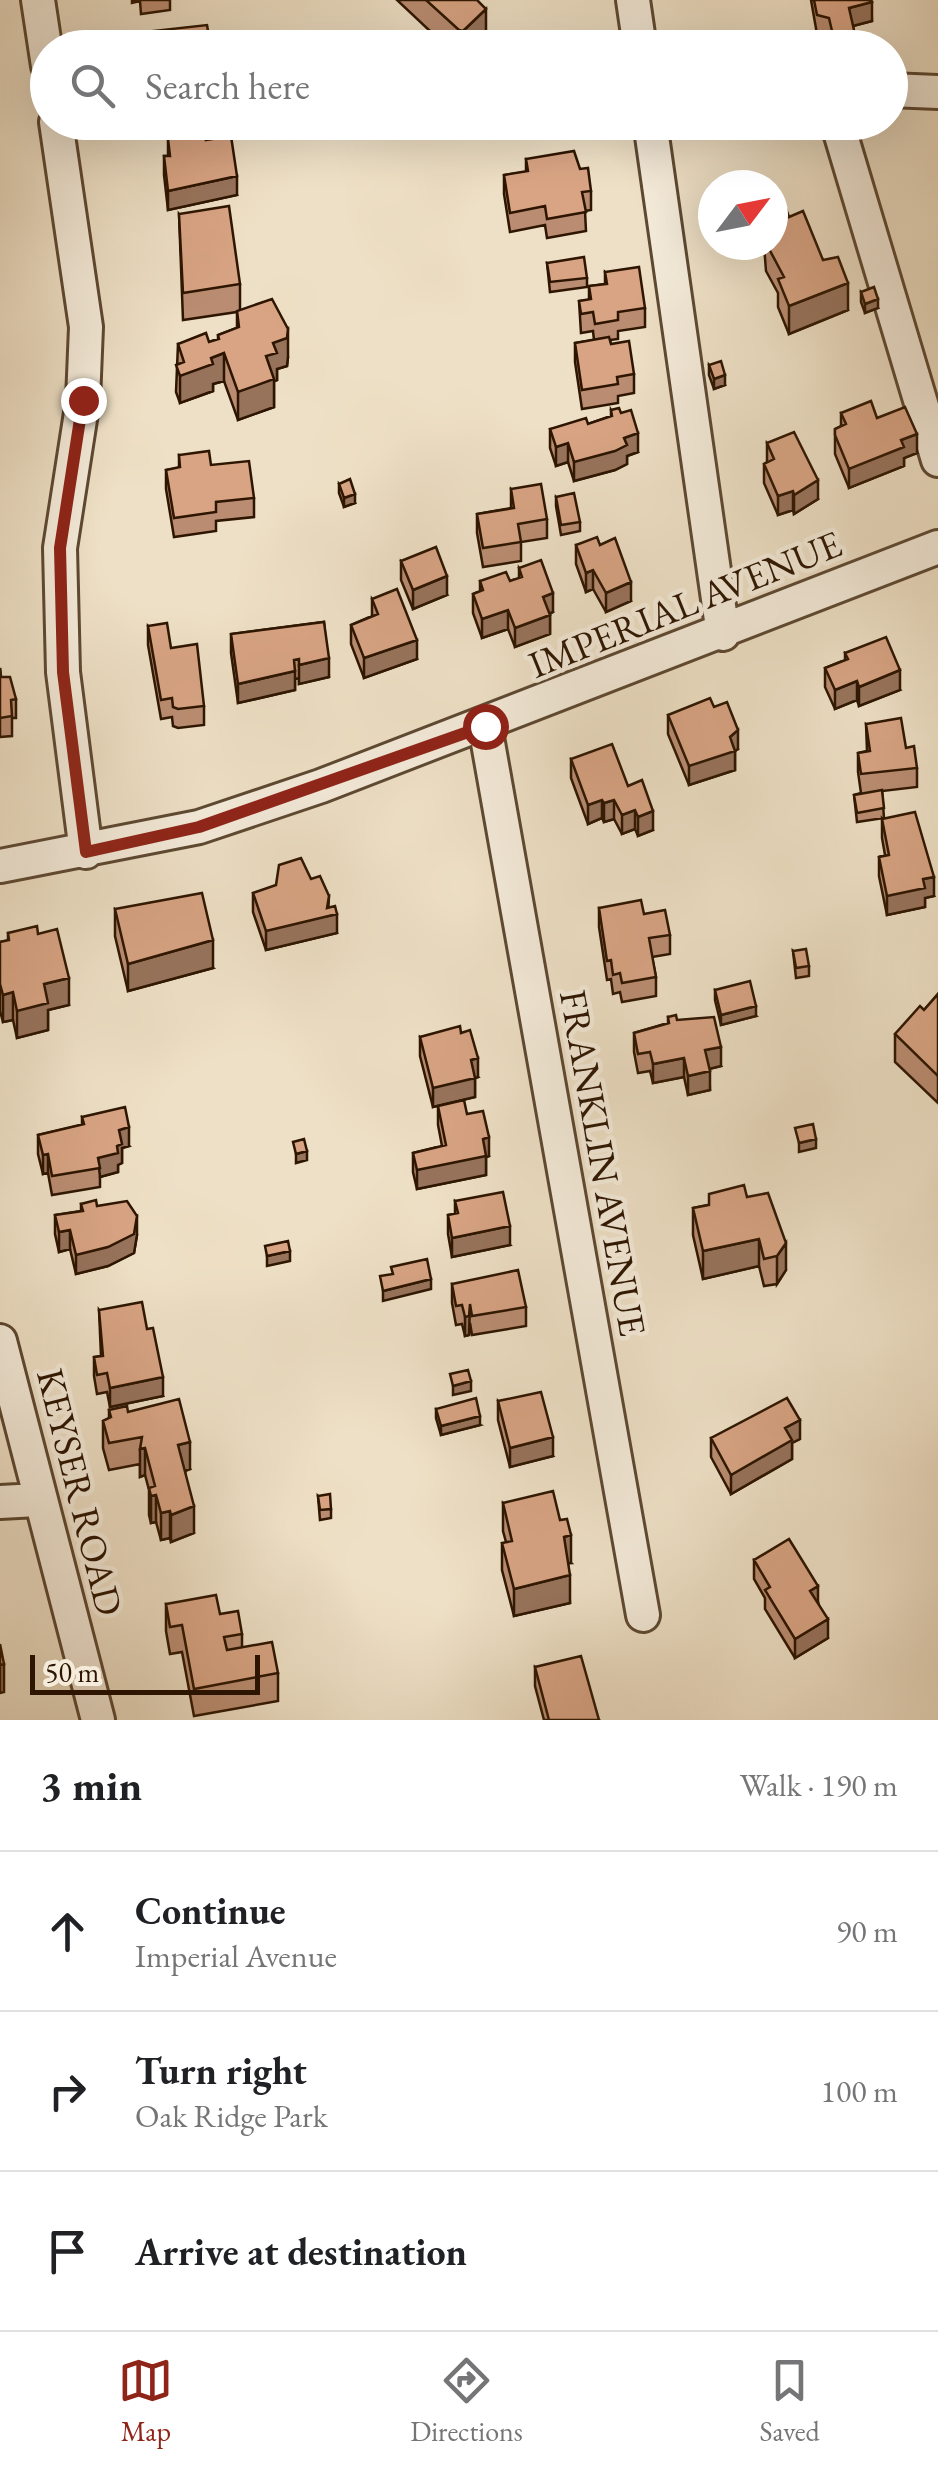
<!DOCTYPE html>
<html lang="en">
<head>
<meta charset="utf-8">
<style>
  body { margin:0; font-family:"EB Garamond",serif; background:#f2f2f2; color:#202124 }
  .compass { position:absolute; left:698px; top:170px; width:90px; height:90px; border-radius:50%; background:#fff; box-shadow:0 10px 40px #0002; rotate:58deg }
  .scale { position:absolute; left:30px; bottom:25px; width:230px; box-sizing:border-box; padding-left:10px; border:5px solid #2d1501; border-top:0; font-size:28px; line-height:35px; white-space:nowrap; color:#2d1501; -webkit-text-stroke:8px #f4ebda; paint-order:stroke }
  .stop { position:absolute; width:30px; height:30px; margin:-22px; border:8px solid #8f2418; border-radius:50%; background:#fff }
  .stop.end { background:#8f2418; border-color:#fff; box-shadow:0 2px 10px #0008 }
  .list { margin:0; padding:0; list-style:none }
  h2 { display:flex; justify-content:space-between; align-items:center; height:130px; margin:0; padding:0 40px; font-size:42px }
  h2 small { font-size:32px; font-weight:400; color:#757577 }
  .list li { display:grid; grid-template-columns:65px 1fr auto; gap:30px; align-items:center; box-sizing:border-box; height:160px; padding:0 40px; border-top:2px solid #e0e0e0 }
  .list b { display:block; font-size:38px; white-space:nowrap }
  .list p { margin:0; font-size:32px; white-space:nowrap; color:#757577 }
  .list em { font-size:32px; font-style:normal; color:#757577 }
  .icon { flex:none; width:55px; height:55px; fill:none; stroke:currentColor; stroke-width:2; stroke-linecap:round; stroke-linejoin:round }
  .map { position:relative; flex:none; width:938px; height:1720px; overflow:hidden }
  .search { position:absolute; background:#fff; box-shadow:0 10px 40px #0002; left:30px; right:30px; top:30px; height:110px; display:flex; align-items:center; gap:25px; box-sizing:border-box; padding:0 35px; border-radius:55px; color:#757577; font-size:38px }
  .sheet { height:610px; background:#fff }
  nav { display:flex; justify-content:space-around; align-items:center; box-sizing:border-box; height:140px; border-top:2px solid #e0e0e0; background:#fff; font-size:28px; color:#757577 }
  nav a { display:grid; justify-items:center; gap:5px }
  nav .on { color:#8f2418 }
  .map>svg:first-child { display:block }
</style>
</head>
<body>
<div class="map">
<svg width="938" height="1720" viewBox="0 0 938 1720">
  <rect width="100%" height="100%" fill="#eee0c6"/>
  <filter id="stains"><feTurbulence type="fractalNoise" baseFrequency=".002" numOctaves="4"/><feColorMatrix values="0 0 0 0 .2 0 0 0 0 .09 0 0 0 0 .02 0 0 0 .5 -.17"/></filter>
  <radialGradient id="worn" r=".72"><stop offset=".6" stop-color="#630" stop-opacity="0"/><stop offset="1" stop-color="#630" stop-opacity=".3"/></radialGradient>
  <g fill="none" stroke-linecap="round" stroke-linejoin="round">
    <defs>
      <path id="minor" d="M38,0l10,66
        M633,0l7,48
        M890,90l48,2
        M56,122l30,205 -3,73 -23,148 3,124 23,180
        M650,122l73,512
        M843,122l-3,10 98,328
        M485,726l158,889
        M0,866l199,-39 122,-41 617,-239
        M0,1341l98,379
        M0,1502l37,-2"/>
    </defs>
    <use href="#minor" stroke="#5d4832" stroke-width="38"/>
    <use href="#minor" stroke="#f4ebda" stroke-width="32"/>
  </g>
  <path fill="#ba8d72" stroke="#2d1501" stroke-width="2.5" d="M132,0h38v10l-29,4 -1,-13 -8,2z
    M397,0h80l9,37 -12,11h-26z
    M811,0h60l1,21 -19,5 3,22h-25l-2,-11 -12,-3z
    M273,122h34v7l-32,5z
    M184,127l24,12 29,56 -69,15 -4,-35v-19h4v-17l16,-5z
    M526,159l54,10 11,22v19l-6,1 1,20 -39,7 -2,-13 -35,7 -6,-38v-19l22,-3z
    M179,214l61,70v26l48,47 -1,9 -10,3v11l-3,1v26l-36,13 -14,-39 -11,3v7l-33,12 -4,-11 2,-48 31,-2 9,-3v-4l19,-7v-16l-54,8z
    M789,217l34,43 25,50 -59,24 -11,-27v-14l-12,-22 -2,-26h9z
    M547,263l40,15v9l-37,5z
    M605,272l40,36v19l-27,4v8l-8,1 1,4 23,30v19l-16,3v7l-36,6 -7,-47v-19l19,-3 -1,-9 -12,2 -2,-32 10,-1v-14l16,-2z
    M861,292l17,16 -13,5 -4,-11z
    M709,365l16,20 -11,4 -5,-14z
    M611,410l27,42 -11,4v8l-12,6 -41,11 -6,-19 -12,4 -6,-18v-19l38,-5 23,-8z
    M841,413l36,5 40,35 -13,5v8l-55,22 -14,-34v-25l6,-3z
    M767,443l51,56 -24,15 -1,-4 -15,5 -14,-32v-19l3,-2z
    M179,455l32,10 43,33v19l-38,4v10l-42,6 -8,-48v-19l13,-2z
    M339,484l16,19 -11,4 -5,-14z
    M511,489l36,30v19l-26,4v19l-38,6 -6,-34v-19l34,-6z
    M556,497l24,25v9l-19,4 -5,-29z
    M576,545h24l31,56 -25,11 -13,-23 -7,3 -10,-28z
    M401,561l46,34 -34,14 -12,-29z
    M519,568l34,44 -3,2v20l-35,13 -7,-18 -26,9 -9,-25v-19l7,-3v-10h30l9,-3z
    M372,599l45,60 -53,19 -13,-34v-19l21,-9z
    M324,622l5,55 -30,7v-6l-4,1v11l-57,13 -7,-50v-19z
    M148,626l23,22 33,58v19l-26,3 -5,-2 -1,-9 -11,2 -13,-74z
    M845,653l55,37 -41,16 -2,-6 -22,9 -10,-22v-19l20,-8z
    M0,668l1,9 15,22v19h-4v18l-12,1z
    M714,707l24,42 -3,2v19l-46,15 -21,-51v-19z
    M866,724l40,24 11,20v19l-35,4 2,27 -27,4 -3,-27 7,-2 -3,-21v-19l9,-2z
    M571,759l57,27 25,44 -15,6 -3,-7 -13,5 -8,-15 -10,3 -2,-4 -14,6 -17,-46z
    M882,819l52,77 -9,2v9l-38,8 -8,-39v-19l6,-2 -3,-17z
    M311,879l26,54 -71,17 -13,-38v-19z
    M599,908l45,6 26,21v19l-18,3 4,20v19l-34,6 -2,-10 -7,2 -2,-15 -4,1 -8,-53z
    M115,909l98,59 -85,23 -13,-55z
    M8,933l30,1 31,71 -21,5v20l-31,8 -4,-18 -10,2 -3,-11v-69l8,-2z
    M793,951l16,15v10l-13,2z
    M715,990l41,26 -35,9 -6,-25z
    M938,994v109l-43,-41v-28l29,-24z
    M668,1017l9,3 44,46 -12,3 1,21 -22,5 -4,-18 -31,6 -3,-12 -12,2 -4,-21v-19l34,-10z
    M420,1037l58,40 -3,1v19l-42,10 -13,-51z
    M438,1106l29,8 22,42 -3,1v18l-69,14 -4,-17v-19l29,-7 -4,-21z
    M82,1117l47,29 -7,2v15l-4,2v7l-18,5v10l-48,8 -4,-22 -5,1 -5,-20v-19l44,-10z
    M747,1197l39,73 -9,14 -13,2 -5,-20 -56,13 -10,-44v-27z
    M455,1201l55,44 -58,12 -4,-23v-19l7,-1z
    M81,1204l16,2 40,29 -3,18 -26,13 -32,8 -6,-25 -11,3 -4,-18v-19l26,-4z
    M452,1284l74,23v19l-54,9 -2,-12 -1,12 -4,1 -3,-12 -6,1 -4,-22z
    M99,1310l64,86 -53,11 -3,-15 -10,2 -3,-18v-19l7,-1z
    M498,1401l55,55 -43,11 -12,-47z
    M436,1409l44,16 -39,10 -5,-17z
    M109,1410l19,2 62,57 -5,2 9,62 -23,9 -1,-4 -9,2 -5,-18 -5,1 -2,-8v-25l-4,-15 -5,2v-13l-31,6 -6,-22v-27l6,-3z
    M711,1438l89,1 -8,4v16l-61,35 -20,-37z
    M318,1496l13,13v9l-11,2z
    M503,1503l68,60h-3l2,40 -56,13 -12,-46v-27l4,-1 -3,-11z
    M754,1560l64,42 10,36 -33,20 -30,-49v-11l-11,-19z
    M166,1604l54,10 22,20v14l36,25v28l-84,15 -12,-64 -12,2 -4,-23z
    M535,1667l64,53h-55l-9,-34z"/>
  <path fill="#97735c" stroke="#2d1501" stroke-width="2.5" d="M872,2v19l-23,6v-19z
    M486,9v28l-12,11h-11v-17z
    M856,39v9h-21v-4z
    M237,176v19l-69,15v-19z
    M848,283v27l-59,24v-28z
    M878,299v9l-13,5v-9z
    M288,329v28l-1,9 -10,3v11l-3,1v26l-36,13v-28l28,-36 7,-13z
    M224,353v28l-11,3v7l-33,12v-27l31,-18z
    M725,375v10l-11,4v-10z
    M638,433v19l-11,4v8l-12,6 -41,11v-19l50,-24z
    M917,434v19l-13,5v8l-55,22v-19l52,-29z
    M568,443v19l-12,4v-19z
    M818,480v19l-24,15v-19z
    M793,491v19l-15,5v-19z
    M355,494v9l-11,4v-9z
    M593,570v19l-7,3v-19z
    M447,576v19l-34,14v-19z
    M631,582v19l-25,11v-19z
    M553,593v19l-10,4v-19z
    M508,610v19l-26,9v-19z
    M550,615v19l-35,13v-19z
    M417,640v19l-53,19v-20z
    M329,658v19l-30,7v-19z
    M900,670v20l-41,16v-19z
    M295,671v19l-57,13v-19z
    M857,681v19l-22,9v-19z
    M738,730v19l-3,2v19l-46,15v-19l41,-29z
    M602,800v18l-14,6v-19z
    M614,800v19l-10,3v-19z
    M635,810v19l-13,5v-19z
    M653,811v19l-15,6v-19z
    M934,877v19l-9,2v9l-38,8v-19l36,-17z
    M329,896l-1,20 9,-2v19l-71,17v-19z
    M213,940v28l-85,23v-27z
    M69,978v27l-21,5v20l-31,8v-27l27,-27z
    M13,992v28l-10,2v-27z
    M756,1006v10l-35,9v-10z
    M721,1047v19l-16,4v-20z
    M478,1058v19l-6,2 3,-1v19l-42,10v-19l38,-28z
    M684,1058v19l-31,6v-19z
    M710,1071v19l-22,5v-19z
    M129,1127v19l-7,2v15l-4,2v7l-18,5 -2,-19 21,-28z
    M489,1137v19l-3,1v18l-69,14v-19l66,-31z
    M816,1139v9l-17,4v-9z
    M307,1151v9l-11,3v-9z
    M48,1154v19l-5,1v-19z
    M137,1216v19l-3,18 -26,13 -32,8v-19z
    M510,1226v19l-58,12v-19z
    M70,1230v19l-11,3v-20z
    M759,1239v27l-56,13v-28z
    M786,1243v27l-9,14v-28z
    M290,1251v10l-23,5v-10z
    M431,1279v10l-48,12v-10z
    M470,1304l-1,31 -4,1v-19z
    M163,1377v19l-53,11v-19z
    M471,1381v10l-18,4v-9z
    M480,1416v9l-39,10v-9z
    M800,1420v19l-8,4v16l-61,35v-19l54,-47z
    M553,1437v19l-43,11v-19z
    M190,1442v27l-12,4v-28z
    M145,1448v27l-5,2v-28z
    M156,1495v27l-5,1v-27z
    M194,1506v27l-23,9v-27z
    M170,1511v27l-9,2v-27z
    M571,1535v28l-7,1v-27z
    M570,1575v28l-56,13v-27z
    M818,1586v19l-8,-14z
    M828,1619v19l-33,20v-19z
    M4,1664v28l-4,1v-28z"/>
  <path fill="#d8a484" stroke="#2d1501" stroke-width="2.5" d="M426,0h51l9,9 -23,22 -4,-1z
    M814,0h57l1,2 -23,6 7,31 -21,5 -6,-26 -12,-3z
    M207,25l4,23h-64l-3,-16z
    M300,39l1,9h-37v-4z
    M208,124l-2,16 25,-4 6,40 -69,15 -4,-35h6l-2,-17 17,-5 -1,-7z
    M574,151l6,18 8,-1 3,23 -9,1 4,20 -39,7 -2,-13 -35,7 -6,-38 24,-4 -2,-12z
    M229,206l11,78 -57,9 -4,-79z
    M785,206l4,11 14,-6 20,49 15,-3 10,26 -59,23 -11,-27 6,-2 -17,-32h6v-34z
    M584,257l3,21 -37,4 -3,-19z
    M639,267l6,41 -27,4v8l-23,4 -2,-12 -12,2 -2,-13 12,-2 -2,-13 18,-2 -2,-12z
    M874,287l4,12 -13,5 -4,-12z
    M272,299l16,30 -1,9 -14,5 4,10 -11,3 8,23 -36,13 -14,-39 -13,5 2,6 -33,12 -4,-11 8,-3 -6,-18 28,-11 3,9 10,-3 -1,-4 21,-8 -2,-16z
    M609,337l2,7 18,-3 5,33 -17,3 1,7 -36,6 -7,-47z
    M721,361l4,14 -11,4 -5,-14z
    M871,401l6,17 28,-11 12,27 -16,6 3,7 -55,22 -14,-34v-6l11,-5 -5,-11z
    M619,408l2,5 10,-3 7,23 -14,5 3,7 -12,6 -41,11 -6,-19 -12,4 -6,-18 36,-11 2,6 24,-8 -1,-6z
    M794,432l24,48 -24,15 -1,-4 -15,5 -14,-32 10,-5 -7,-16z
    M209,451l2,14 38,-4 5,37 -38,4v10l-42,6 -8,-48 14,-3 -1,-12z
    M350,479l5,15 -11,4 -5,-14z
    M541,484l6,35 -29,5 3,18 -38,6 -6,-34 37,-6 -3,-19z
    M574,493l6,29 -19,3 -5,-28z
    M597,537l3,8 15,-7 16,44 -25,11 -13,-23 -7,3 -10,-28z
    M436,547l11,29 -34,14 -12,-29z
    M541,560l12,33 -10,4 7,18 -35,13 -7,-18 -26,9 -9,-25 10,-4 -3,-9 26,-9 4,9 12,-4 -3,-9z
    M397,589l20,51 -53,18 -13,-33 27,-11 -6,-15z
    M324,622l5,36 -30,7v-6l-5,1 1,11 -57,13 -7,-50z
    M167,623l4,25 26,-4 7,62 -26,3 -5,-2 -1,-9 -11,2 -13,-74z
    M886,637l14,33 -41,17 -2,-6 -22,9 -10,-22 23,-9 -3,-6z
    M0,668l1,9h9l6,22 -5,1 1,16 -12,2z
    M710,698l4,9 13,-5 11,28 -8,7 5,14 -46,15 -21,-51z
    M901,718l5,30 8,-2 3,22 -56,6 -3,-21 12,-2 -4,-27z
    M612,744l16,42 14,-6 11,31 -15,6 -3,-7 -13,5 -8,-15 -10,3 -2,-3 -14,5 -17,-46z
    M882,790l2,18 -27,5 -3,-18z
    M915,812l19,65 -11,2 2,9 -38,8 -8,-39 10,-2 -7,-36z
    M301,858l10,21 9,-3 9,20 -2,12 8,-2 2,8 -71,17 -13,-38 23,-8 3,-20z
    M202,893l11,47 -85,24 -13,-55z
    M641,900l3,14 21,-4 5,25 -21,3 7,39 -34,6 -2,-10 -7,2 -2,-15 -4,1 -8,-53z
    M37,926l1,8 19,-5 12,49 -25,6 4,19 -31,8 -4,-19 -10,3 -3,-11v-42l9,-2 -1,-7z
    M806,949l3,17 -13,2 -3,-17z
    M750,981l6,25 -35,9 -6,-25z
    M938,994v82l-43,-42 25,-28 4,4z
    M676,1015l1,5 37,-3 7,30 -16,3 5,21 -22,5 -4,-18 -31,6 -3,-12 -12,2 -4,-21 35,-10 -1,-6z
    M460,1026l1,7 9,-3 8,28 -7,2 4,18 -42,10 -13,-51z
    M464,1100l3,14 16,-3 6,26 -6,2 3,17 -69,14 -4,-17 33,-8 -8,-39z
    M125,1107l4,20 -10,3 3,14 -5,2 1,7 -20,5 2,10 -48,8 -4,-22 -5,1 -5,-20 46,-11 -2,-7z
    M813,1124l3,15 -17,4 -4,-15z
    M304,1139l3,12 -11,3 -3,-12z
    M744,1185l3,12 21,-4 18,50 -9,13 -13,3 -5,-20 -56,12 -10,-43 16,-3v-11z
    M503,1192l7,34 -58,12 -4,-23 10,-2 -3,-12z
    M96,1200l1,6 30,-5 10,15 -3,18 -26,13 -32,8 -6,-25 -11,2 -4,-17 28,-4 -2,-7z
    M288,1241l2,10 -23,5 -2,-10z
    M427,1259l4,20 -48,12 -3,-15 13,-2 -2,-7z
    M518,1270l8,37 -54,9 -2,-12 -1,12 -4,1 -3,-12 -6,1 -4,-22z
    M142,1302l5,27 6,-1 10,49 -53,11 -3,-15 -10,2 -3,-18 9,-1 -4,-46z
    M468,1370l3,11 -18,5 -3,-12z
    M541,1392l12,45 -43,11 -12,-47z
    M476,1398l4,18 -39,10 -5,-17z
    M787,1398l13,22 -15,8 7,12 -61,35 -20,-37z
    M179,1399l11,43 -12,3 16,61 -23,9 -1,-4 -9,2 -5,-18 -5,1 -2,-8 6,-2 -10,-38 -5,1 2,-12 -33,6 -6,-22 8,-4 -2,-7 18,-4 1,6z
    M553,1491l7,29 7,-1 4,16 -7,2 6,38 -56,14 -12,-46 10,-2 -9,-38z
    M330,1494l1,15 -11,1 -2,-14z
    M789,1539l29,47 -8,5 18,28 -33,20 -30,-49 5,-3 -16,-27z
    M216,1595l4,19 18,-3 4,23 -18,3 3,13 45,-8 6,31 -84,16 -12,-64 -12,2 -4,-23z
    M0,1644l4,20 -4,1z
    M581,1656l18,64h-50l-14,-53z"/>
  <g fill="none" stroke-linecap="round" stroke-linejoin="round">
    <path stroke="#8f2418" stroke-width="12" d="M83,400l-23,148 3,124 23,180 113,-25 286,-101"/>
  </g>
  <g text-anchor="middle" stroke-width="9" stroke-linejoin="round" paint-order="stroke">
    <g font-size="38" fill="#2d1501" stroke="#f4ebda">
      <text transform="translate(685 604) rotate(-22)" y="13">IMPERIAL AVENUE</text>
      <text transform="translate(603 1163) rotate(80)" y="13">FRANKLIN AVENUE</text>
      <text transform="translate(80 1492) rotate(76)" y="13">KEYSER ROAD</text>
    </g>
  </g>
  <rect width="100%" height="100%" filter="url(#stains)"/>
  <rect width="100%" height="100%" fill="url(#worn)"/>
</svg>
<svg class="compass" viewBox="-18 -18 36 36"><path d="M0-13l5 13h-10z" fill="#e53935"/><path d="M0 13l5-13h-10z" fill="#757577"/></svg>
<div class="scale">50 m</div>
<div class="stop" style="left:485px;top:726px"></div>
<div class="stop end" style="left:83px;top:400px"></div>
<div class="search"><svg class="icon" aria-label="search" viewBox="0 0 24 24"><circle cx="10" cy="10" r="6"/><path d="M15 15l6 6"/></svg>Search here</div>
</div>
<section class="sheet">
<h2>3 min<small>Walk · 190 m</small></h2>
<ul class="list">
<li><svg class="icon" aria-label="ahead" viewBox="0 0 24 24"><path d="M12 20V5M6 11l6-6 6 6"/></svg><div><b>Continue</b><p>Imperial Avenue</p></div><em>90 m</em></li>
<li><svg class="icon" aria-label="right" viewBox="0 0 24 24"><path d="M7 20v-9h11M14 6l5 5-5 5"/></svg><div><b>Turn right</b><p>Oak Ridge Park</p></div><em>100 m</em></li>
<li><svg class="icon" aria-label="arrive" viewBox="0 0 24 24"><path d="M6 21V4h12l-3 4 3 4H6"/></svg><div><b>Arrive at destination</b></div></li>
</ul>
</section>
<nav>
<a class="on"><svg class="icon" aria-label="map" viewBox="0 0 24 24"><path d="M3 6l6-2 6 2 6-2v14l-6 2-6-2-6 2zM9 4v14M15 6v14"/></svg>Map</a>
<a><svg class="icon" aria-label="directions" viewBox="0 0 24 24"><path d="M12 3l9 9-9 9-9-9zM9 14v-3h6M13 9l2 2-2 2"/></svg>Directions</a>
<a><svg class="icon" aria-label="saved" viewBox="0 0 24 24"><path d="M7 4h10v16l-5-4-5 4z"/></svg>Saved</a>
</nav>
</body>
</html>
